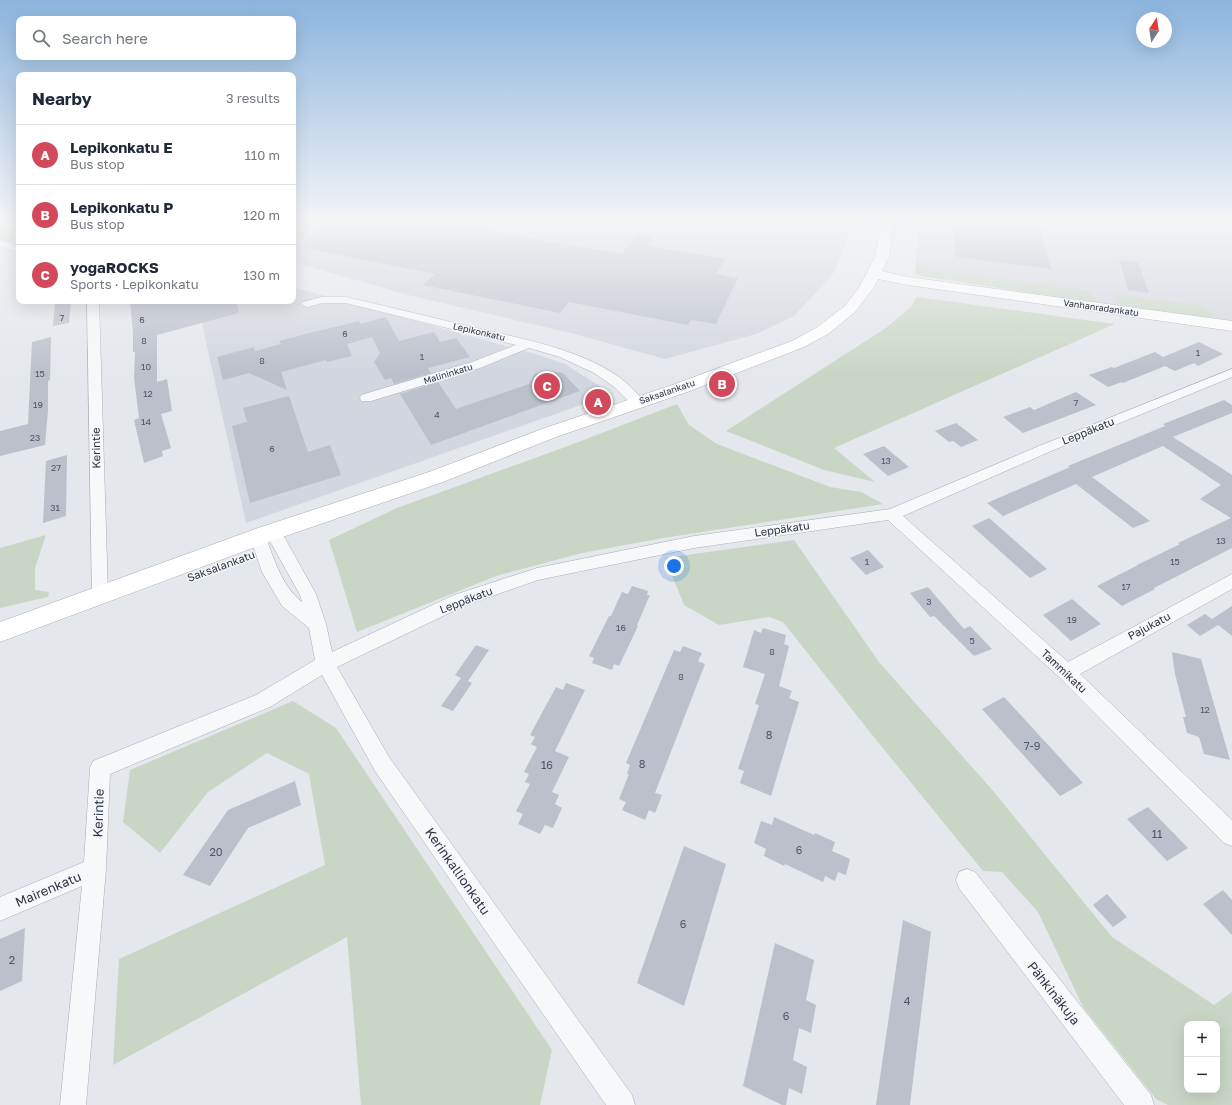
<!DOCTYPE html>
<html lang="en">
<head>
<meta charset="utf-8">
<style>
  body { margin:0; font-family:"Golos Text",sans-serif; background:#f6f6f7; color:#1f2937 }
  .controls { position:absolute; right:12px; bottom:12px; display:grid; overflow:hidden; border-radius:8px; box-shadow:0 4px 16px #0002 }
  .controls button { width:36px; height:36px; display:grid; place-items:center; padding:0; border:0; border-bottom:1px solid #e0e1e3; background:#fff; color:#1f2937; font:20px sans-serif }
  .compass { position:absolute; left:1136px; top:12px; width:36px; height:36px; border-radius:50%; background:#fff; box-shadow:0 4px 16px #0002; rotate:12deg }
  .you { position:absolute; left:674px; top:566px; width:14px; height:14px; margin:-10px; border:3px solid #fff; border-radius:50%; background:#1a73e8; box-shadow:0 0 0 6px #1a73e833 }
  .badge { display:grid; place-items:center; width:26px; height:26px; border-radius:50%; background:#d1495b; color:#fff; font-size:13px; font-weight:700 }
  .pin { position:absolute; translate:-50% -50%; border:2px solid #fff; box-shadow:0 1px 4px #0006 }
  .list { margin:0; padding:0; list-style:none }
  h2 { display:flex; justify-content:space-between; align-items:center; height:52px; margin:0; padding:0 16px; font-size:17px }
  h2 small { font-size:13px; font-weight:400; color:#747a83 }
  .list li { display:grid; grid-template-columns:26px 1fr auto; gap:12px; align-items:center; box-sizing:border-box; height:60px; padding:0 16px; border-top:1px solid #e0e1e3 }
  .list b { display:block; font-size:15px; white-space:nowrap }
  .list p { margin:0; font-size:13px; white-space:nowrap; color:#747a83 }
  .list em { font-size:13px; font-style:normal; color:#747a83 }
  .icon { flex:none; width:22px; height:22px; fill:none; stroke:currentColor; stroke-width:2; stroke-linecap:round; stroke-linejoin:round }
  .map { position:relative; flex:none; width:1232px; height:1105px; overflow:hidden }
  .search { position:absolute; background:#fff; box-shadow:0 4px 16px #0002; left:16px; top:16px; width:280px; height:44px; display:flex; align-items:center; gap:10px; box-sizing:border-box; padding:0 14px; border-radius:8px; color:#747a83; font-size:15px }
  .panel { position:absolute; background:#fff; box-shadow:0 4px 16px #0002; left:16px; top:72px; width:280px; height:232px; border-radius:8px }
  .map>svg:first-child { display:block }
</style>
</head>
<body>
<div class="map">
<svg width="1232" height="1105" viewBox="0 0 1232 1105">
  <rect width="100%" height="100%" fill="#e4e7ec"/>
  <path fill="#d2d6de" d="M297,219h555l-7,27 -12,28 -39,42 -38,18 -91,25 -90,-25 -163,-38 -119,-34v-37z
    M919,219h313v102l-140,-19 -170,-26 -7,-2z
    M293,287l249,69 23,8 47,30 -366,129 -49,-222h96z"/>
  <path fill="#c9d6c5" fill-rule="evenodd" d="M0,226l14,3v14l-14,-3z
    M916,261l15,8 29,5 124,16 6,2 7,7 -5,3 -170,-26 -7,-2z
    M1117,295l74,9c8,2 18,4 23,12l-7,3 -85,-13 -5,-3 -3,-4z
    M917,297l198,27 -281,124 41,34 -51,-12 -98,-39 160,-103 26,-22z
    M677,404l12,21 28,19 113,43 31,5 22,12 -220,34 -81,15 -86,23 -139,56 -28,-92 68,-32 171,-62z
    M46,535l-11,33v22l14,2 -1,5 -48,11v-60z
    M794,540l85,122 115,130 118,145 102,68 18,-13v113h-64l-12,-6 -73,-92 -45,-95 -36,-40 -19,-1 -114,-140 -86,-109 -14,-5 -50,8 -35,-20 -19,-47zM1187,1024h30v66h-30z
    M293,701l43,27 216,322 -12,55h-179l-14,-168 -234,128 6,-106 206,-94 -16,-91 -42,-21 -59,39 -48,61 -37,-31 7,-52z"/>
  <path fill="#bbc0ca" d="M336,219h159l-12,11 139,24 15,-21 18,3 -7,10 77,13 -9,15 22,4 -22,46 -25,-4 -3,5 -119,-23 -9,11 -137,-28 12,-11 -131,-26 6,-4 -7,-2z
    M959,219h64l1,4 15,2 12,44 -95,-12 -3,-32 7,1z
    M1119,260l19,2 11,31 -21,-3z
    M55,301h16l-2,22 -16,3z
    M130,301h106l3,12 -82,22v47l10,-3 5,32 -11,3 10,34 -9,3 1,5 -19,7 -10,-43 5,-2 -5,-40 1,-26h-2v-20z
    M386,317l13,24 35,-9 6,10 16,-4 14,19 -42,11 3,5 -37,11 -3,-6 -6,2 -11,-18 6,-9 -8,-16 -25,7 5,12 -25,6 -1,-2 -45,12 6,18 -38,-17 -26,7 -6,-23 37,-10 1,4 26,-7 -2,-3 27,-7 53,-13 1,3z
    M51,337l-1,43 -2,1v30l-3,34 -45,11v-25l28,-7 4,-82z
    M1199,342l24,12 -25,12 -4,-3 -19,8 -10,-5 -42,17 -1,-1 -14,5 -19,-12 23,-8 2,1 41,-16 8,5z
    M546,371l17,2 17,18 -149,54 -31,-51 38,-12 18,27 73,-25 6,-10z
    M1076,392l20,13 -73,28 -20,-16 27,-10 4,3z
    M289,396l19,56 22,-7 11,30 -91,28 -18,-77 15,-4 -4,-14z
    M1224,400l8,5v8l-59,24 59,38v73l-78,40 1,1 -33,17 -25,-20 41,-21h-1l43,-21 -2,-1 53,-25 -31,-19 21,-14 -58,-39 -71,31 58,44 -17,7 -57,-44 -73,32 -16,-13 83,-36 -2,-1 97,-40 -2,-2z
    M956,423l13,10 9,7 -17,7 -8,-6 -4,1 -14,-11z
    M884,446l25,21 -21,9 -25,-22z
    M67,455l-1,61 -23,7 3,-62z
    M989,518l58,51 -17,9 -58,-52z
    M868,550l16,17 -18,8 -16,-17z
    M632,586l16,5 -1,4h3l-13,30 1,1 -19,40 -5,-2 -2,6 -20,-7 2,-5 -5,-2 20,-40h2l11,-24 6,2z
    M928,587l36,42 6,-3 22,23 -18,7 -40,-40 -4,1 -20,-24z
    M1072,599l29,25 -30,17 -28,-26z
    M1232,606v30l-14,-11 -18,11 -13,-11 18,-11 7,5z
    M763,628l23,7 -2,9 5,2 -10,40 13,5 -3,7 10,4 -28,94 -31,-13 4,-12 -6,-2 21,-64 -4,-1 10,-30 -22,-7 11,-37 7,3z
    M476,645l13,5 -21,31 4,2 -19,28 -12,-5 20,-28 -6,-3z
    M683,646l19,7 -4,8 7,3 -50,129 7,2 -7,18 -6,-3 -4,10 -23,-10 4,-8 -7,-3 10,-25h-2l3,-9 -4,-2 48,-113 6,2z
    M1172,652l29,7 29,101 -26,-6 -5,-17 -12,-4 -4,-16h3l-11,-43z
    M566,683l19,7 -30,61 14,6 -17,35 7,3 -4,9 7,4 -9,20 -8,-3 -5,9 -22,-10 5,-10 -7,-3 14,-27 -5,-2 4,-8 -5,-2 13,-25 -6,-3 4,-7 -5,-2 26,-48 7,3z
    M1004,697l79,86 -23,13 -78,-87z
    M295,781l6,24 -53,23 -38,58 -27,-11 45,-65z
    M1148,807l40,41 -21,13 -40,-42z
    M774,817l40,18 1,-2 20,9 -3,9 18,8 -4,16 -8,-3 -3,9 -10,-5 -2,6 -38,-18 -1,2 -20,-10 2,-7 -12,-6 7,-22 11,4z
    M684,846l42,18 -42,142 -47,-23z
    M1223,890l9,10v35l-29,-31z
    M1107,894l20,23 -14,10 -20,-22z
    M903,920l28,12 -21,173h-34z
    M25,928l-3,53 -22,10v-52z
    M775,943l39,17 -8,40 10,5 -5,28 -12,-5 -6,32 14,7 -5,27 -13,-6 -3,17h-4l-39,-19z"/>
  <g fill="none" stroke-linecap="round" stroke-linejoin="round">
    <defs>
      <path id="street" d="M0,240l19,6v6l-19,-6z
        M322,297h24c40,9 80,19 121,29 54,13 143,26 177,76l-2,3h-10l-18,-18 -20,-14 -34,-16 -31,-9 -49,20 -109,33h-10l-1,-3 1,-3 111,-33 44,-17 -170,-42h-24l-15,4 -6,-3 2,-2z
        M87,301h12l9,294 -2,5 -6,2 -6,-2 -2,-5z
        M1232,369v8l-183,75 -146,64 165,146 164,-88v15l-152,85 152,146v26l-8,-3 -164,-165 -172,-158 -194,28 -156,32 -72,25 -129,62 52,90 243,338 3,10h-29l-231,-334 -53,-96 -52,32 -160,67 -4,95 -20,236h-26l22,-219 -82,35v-24l84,-35 6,-94 3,-7 163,-66 59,-35 -6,-32 -27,-22 -20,-34 -10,-29 8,-13 6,-2 16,5 34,61 10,30 6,28 122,-57 83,-27 157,-32 196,-27 149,-63zM270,541l30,54 2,7c-18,-14 -26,-37 -34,-59z
        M967,869l8,3 176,223 3,10h-30l-165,-217 -3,-8 3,-8z"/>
      <path id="secondary" d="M882,219h12l-5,38 -7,14 26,6 324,44v10l-324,-46 -30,-6 -4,8 -19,25 -27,22 -24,13 -117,45 -131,45 -113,45 -169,58 -274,102v-20l258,-94 171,-56 113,-43 133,-45 117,-43 24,-13 29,-22 15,-20 15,-29z"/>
    </defs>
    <use href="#street" stroke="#a9aeb7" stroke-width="1"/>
    <use href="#secondary" stroke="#a9aeb7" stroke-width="1"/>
    <use href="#street" fill="#f7f8fa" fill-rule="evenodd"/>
    <use href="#secondary" fill="#fff" fill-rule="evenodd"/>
  </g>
  <linearGradient id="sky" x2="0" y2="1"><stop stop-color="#8bb4dd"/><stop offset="0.59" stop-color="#f3f4f6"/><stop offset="1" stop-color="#f3f4f6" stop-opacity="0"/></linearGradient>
  <rect width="1232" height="373" fill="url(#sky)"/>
  <g text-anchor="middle" stroke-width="3" stroke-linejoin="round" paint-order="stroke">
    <g font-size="9" fill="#2b3445" stroke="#f4f6f9">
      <text transform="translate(1101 308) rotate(8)" y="3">Vanhanradankatu</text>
      <text transform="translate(479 332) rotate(13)" y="3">Lepikonkatu</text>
      <text transform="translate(448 374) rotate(-17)" y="3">Malininkatu</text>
      <text transform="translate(667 392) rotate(-19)" y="3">Saksalankatu</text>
    </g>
    <g font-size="9" fill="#4f5766">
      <text x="62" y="321">7</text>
      <text x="142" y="323">6</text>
      <text x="345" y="337">6</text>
      <text x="144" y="344">8</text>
      <text x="1198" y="356">1</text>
      <text x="422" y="360">1</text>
      <text x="262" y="364">8</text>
      <text x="146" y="370">10</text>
      <text x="40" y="377">15</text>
      <text x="148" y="397">12</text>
      <text x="1076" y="406">7</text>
      <text x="38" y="408">19</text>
      <text x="437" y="418">4</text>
      <text x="146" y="425">14</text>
      <text x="35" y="441">23</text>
      <text x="272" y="452">6</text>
      <text x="886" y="464">13</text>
      <text x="56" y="471">27</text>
      <text x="55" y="511">31</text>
      <text x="1221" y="544">13</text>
      <text x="867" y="565">1</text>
      <text x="1175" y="565">15</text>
      <text x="1126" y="590">17</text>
      <text x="929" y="605">3</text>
      <text x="1072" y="623">19</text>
      <text x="621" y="631">16</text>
      <text x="972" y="644">5</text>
      <text x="772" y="655">8</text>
      <text x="681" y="680">8</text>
      <text x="1205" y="713">12</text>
    </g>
    <g font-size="11" fill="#2b3445" stroke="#f4f6f9">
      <text transform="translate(1088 431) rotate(-22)" y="4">Leppäkatu</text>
      <text transform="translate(96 448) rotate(-91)" y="4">Kerintie</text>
      <text transform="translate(782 529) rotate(-8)" y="4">Leppäkatu</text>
      <text transform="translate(221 566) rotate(-20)" y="4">Saksalankatu</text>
      <text transform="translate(466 600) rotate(-21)" y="4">Leppäkatu</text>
      <text transform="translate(1149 626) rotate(-28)" y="4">Pajukatu</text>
      <text transform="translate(1064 671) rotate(43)" y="4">Tammikatu</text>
    </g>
    <g font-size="11" fill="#4f5766">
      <text x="769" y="739">8</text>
      <text x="1032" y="750">7-9</text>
      <text x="642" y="768">8</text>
      <text x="547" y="769">16</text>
      <text x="1157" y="838">11</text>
      <text x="799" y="854">6</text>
      <text x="216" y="856">20</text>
      <text x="683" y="928">6</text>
      <text x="12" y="964">2</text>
      <text x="907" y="1005">4</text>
      <text x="786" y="1020">6</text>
    </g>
    <g font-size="13" fill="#2b3445" stroke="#f4f6f9">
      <text transform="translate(98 813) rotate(-88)" y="5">Kerintie</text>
      <text transform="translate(458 871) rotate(55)" y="5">Kerinkallionkatu</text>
      <text transform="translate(48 889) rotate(-23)" y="5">Mairenkatu</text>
      <text transform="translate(1054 993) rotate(52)" y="5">Pähkinäkuja</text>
    </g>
  </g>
</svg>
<div class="controls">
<button>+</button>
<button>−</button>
</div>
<svg class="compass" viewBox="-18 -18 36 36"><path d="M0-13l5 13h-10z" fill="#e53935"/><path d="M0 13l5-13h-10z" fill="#747a83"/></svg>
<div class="you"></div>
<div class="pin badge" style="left:598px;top:402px">A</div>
<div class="pin badge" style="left:722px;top:384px">B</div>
<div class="pin badge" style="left:547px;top:386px">C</div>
<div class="search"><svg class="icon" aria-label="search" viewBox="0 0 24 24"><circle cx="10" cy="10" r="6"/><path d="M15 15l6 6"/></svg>Search here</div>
<section class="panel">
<h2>Nearby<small>3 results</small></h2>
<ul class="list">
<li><span class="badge">A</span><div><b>Lepikonkatu E</b><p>Bus stop</p></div><em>110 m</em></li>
<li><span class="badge">B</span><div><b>Lepikonkatu P</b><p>Bus stop</p></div><em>120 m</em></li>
<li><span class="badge">C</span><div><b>yogaROCKS</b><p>Sports · Lepikonkatu</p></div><em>130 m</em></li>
</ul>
</section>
</div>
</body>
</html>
